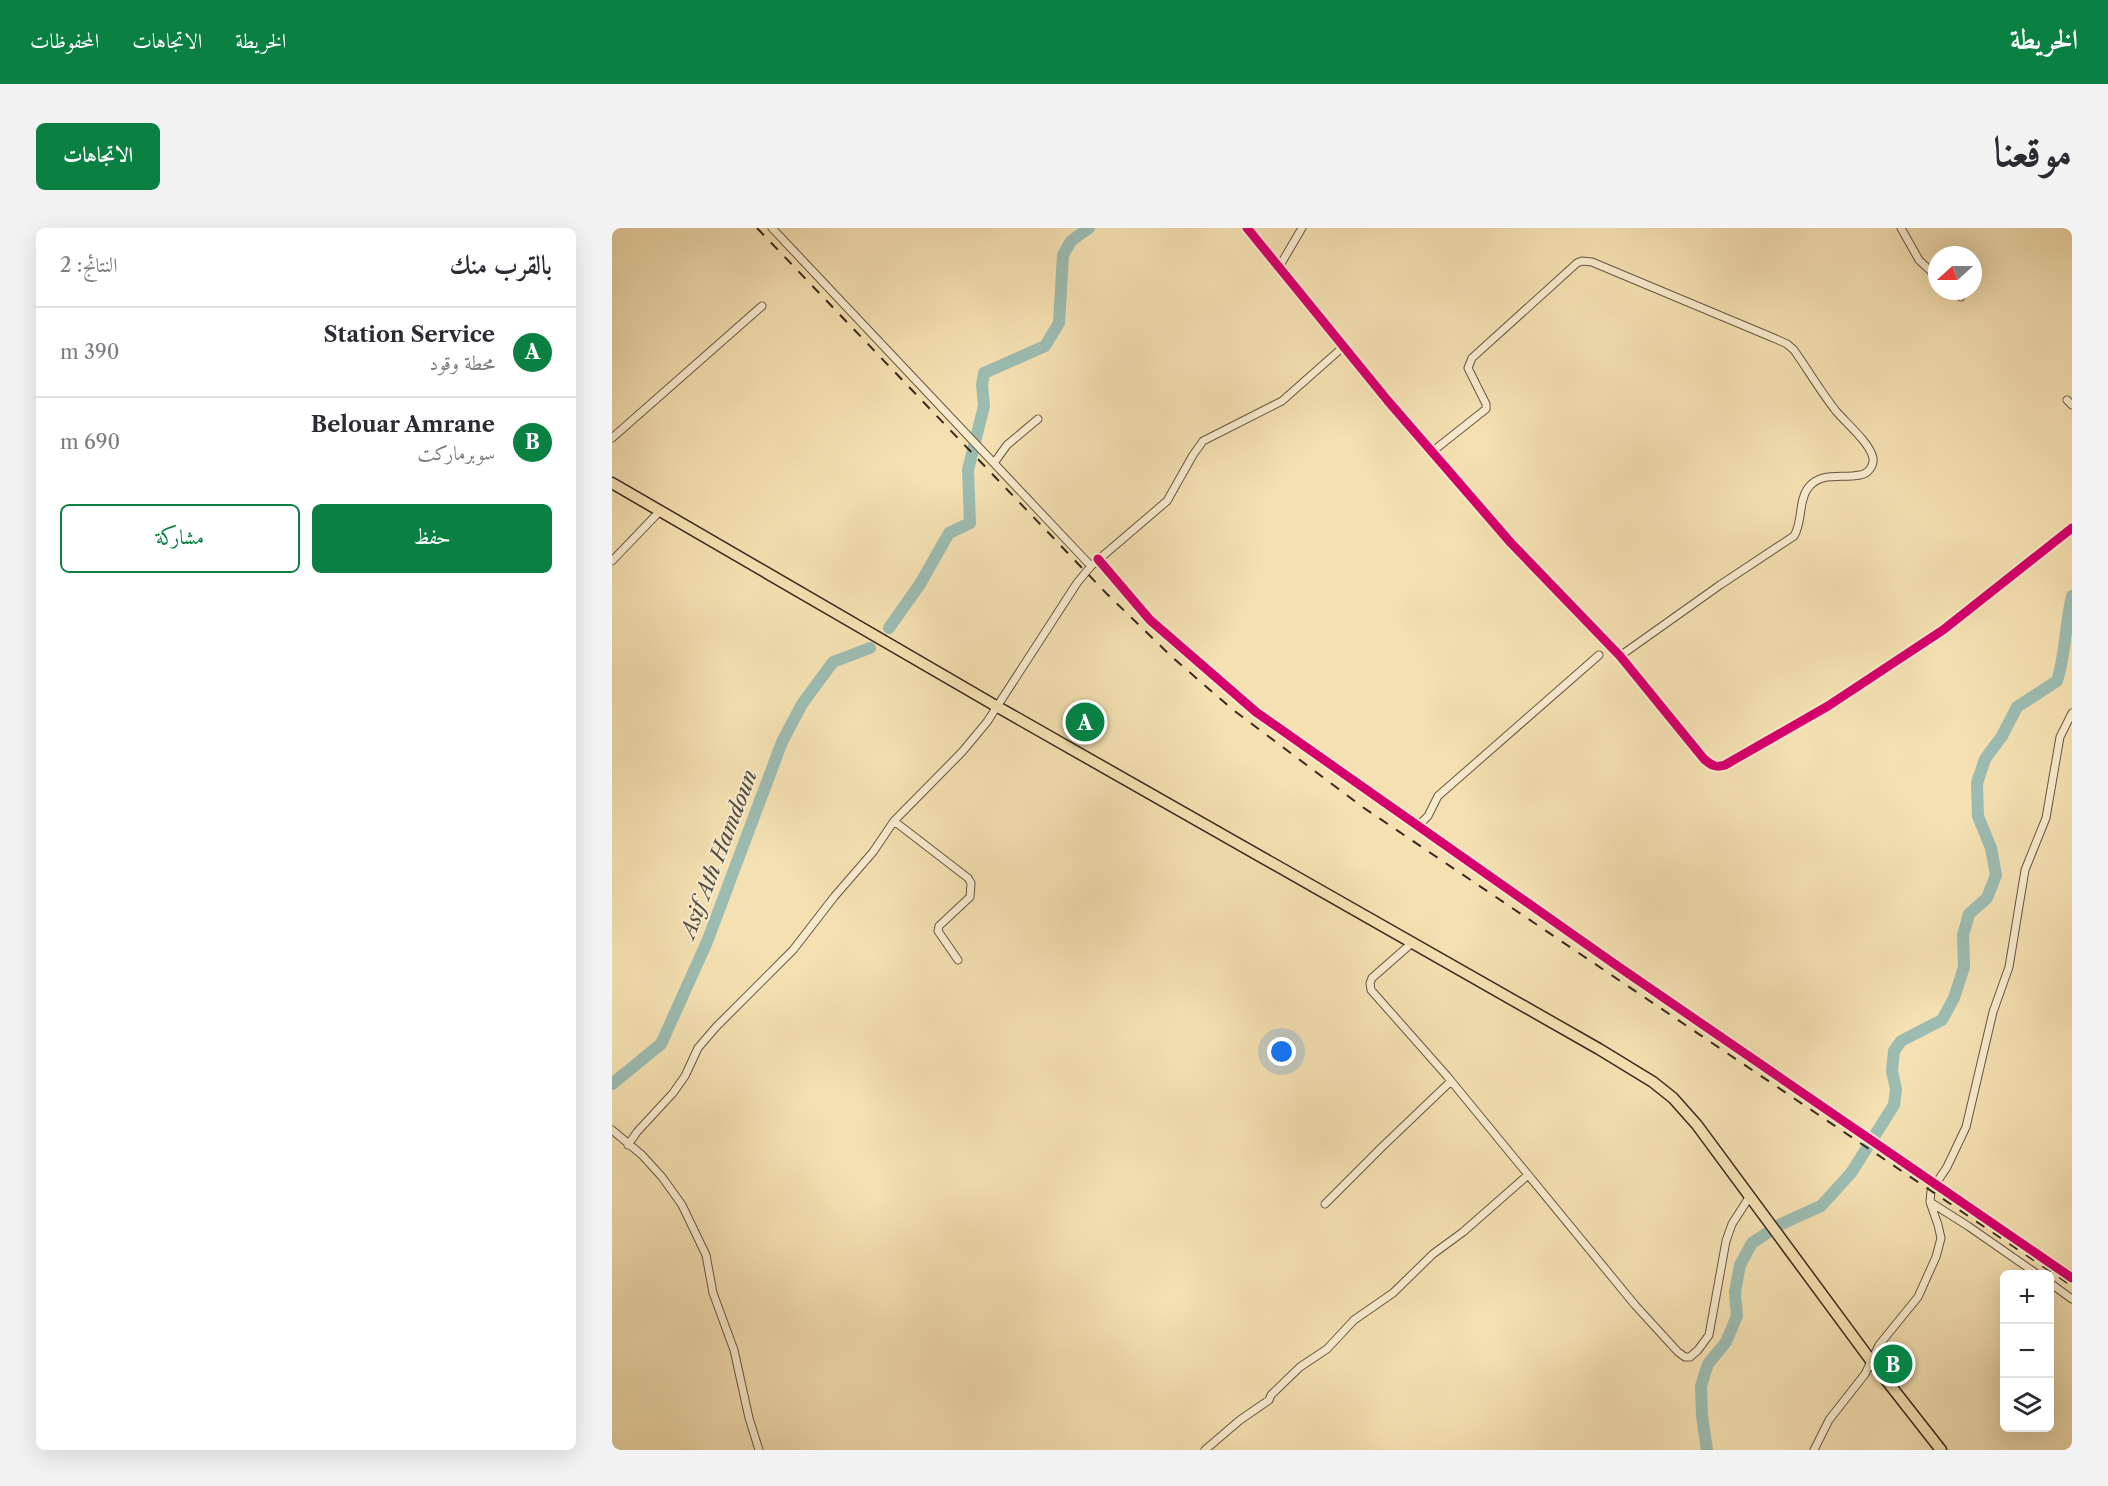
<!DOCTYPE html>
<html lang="ar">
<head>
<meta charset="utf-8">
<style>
  body { margin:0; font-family:"Libre Caslon Text",Amiri,serif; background:#f2f2f3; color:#2b2b33; direction:rtl }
  .controls { position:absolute; right:18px; bottom:18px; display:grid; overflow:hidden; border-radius:9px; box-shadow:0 6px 24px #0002 }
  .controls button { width:54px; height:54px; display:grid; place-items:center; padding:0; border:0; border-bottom:2px solid #e1e1e2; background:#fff; color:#2b2b33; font:30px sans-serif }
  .compass { position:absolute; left:1316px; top:18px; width:54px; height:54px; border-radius:50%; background:#fff; box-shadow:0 6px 24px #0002; rotate:249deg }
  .you { position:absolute; left:670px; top:824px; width:21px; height:21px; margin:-15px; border:4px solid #fff; border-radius:50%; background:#1a73e8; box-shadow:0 0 0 9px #1a73e833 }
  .badge { display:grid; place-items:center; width:39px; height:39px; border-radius:50%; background:#0b8043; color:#fff; font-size:20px; font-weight:700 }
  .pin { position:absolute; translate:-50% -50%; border:3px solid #fff; box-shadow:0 2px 6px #0006 }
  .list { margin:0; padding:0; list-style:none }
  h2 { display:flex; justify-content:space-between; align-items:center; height:78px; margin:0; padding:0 24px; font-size:26px }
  h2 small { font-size:20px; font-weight:400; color:#7c7c81 }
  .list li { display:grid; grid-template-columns:39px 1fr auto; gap:18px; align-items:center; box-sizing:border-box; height:90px; padding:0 24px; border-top:2px solid #e1e1e2 }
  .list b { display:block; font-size:22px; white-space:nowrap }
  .list p { margin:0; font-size:20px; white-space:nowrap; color:#7c7c81 }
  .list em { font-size:20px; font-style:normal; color:#7c7c81 }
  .actions { display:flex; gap:12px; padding:18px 24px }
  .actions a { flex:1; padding:14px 0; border:2px solid #0b8043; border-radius:9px; text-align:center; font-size:21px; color:#0b8043 }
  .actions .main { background:#0b8043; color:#fff }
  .icon { flex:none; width:33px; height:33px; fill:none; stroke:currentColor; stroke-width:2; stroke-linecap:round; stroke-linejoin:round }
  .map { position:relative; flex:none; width:1460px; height:1222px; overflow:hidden; direction:ltr; border-radius:9px }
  header { display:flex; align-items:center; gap:36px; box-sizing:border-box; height:84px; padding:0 30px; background:#0b8043; color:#fff }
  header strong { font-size:28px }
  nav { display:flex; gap:33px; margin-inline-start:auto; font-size:21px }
  .intro { display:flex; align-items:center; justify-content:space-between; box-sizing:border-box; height:144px; padding:0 36px }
  h1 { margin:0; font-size:42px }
  .button { padding:15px 27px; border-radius:9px; background:#0b8043; color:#fff; font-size:21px; font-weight:700 }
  main { display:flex; gap:36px; padding:0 36px }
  aside { flex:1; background:#fff; border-radius:9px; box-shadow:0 6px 24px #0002 }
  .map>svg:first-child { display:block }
</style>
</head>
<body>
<header>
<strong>الخريطة</strong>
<nav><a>الخريطة</a><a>الاتجاهات</a><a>المحفوظات</a></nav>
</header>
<div class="intro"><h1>موقعنا</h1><a class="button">الاتجاهات</a></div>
<main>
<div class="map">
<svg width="1460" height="1222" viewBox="0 0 1460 1222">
  <rect width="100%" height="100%" fill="#f4e0b1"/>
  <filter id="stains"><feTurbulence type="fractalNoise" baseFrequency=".00333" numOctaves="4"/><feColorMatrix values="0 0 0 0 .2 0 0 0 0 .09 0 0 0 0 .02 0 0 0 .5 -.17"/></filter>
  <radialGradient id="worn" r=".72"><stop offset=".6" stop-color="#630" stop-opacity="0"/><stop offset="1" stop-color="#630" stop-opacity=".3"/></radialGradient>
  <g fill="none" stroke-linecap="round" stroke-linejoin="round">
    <path stroke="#9cbcb2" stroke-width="12" d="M277,400l31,-44 29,-51 21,-10 -2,-53 16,-64 -2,-21 2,-12 61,-27 14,-23 4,-68 8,-14 18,-13
      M0,856l49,-40 46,-102 75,-200 20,-38 31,-42 37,-14
      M1095,1222l-5,-34 -1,-30 7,-22 18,-22 11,-26 -2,-24 5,-27 12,-22 27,-18 42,-19 30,-33 43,-68 2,-16 -4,-18 2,-20 7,-10 41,-21 12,-22 10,-31 -1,-32 6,-21 18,-16 9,-23 -5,-27 -13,-32 -1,-33 8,-24 17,-23 15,-29 40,-26c9,-28 8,-57 15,-85"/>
    <defs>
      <path id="minor" d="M160,0l319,338
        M635,0l141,173 123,142 109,113 84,103c7,6 11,9 21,6l103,-59 115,-76 129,-102
        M1289,0l18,32 18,17
        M667,39l23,-39
        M1342,63l7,6
        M1455,172l5,5
        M0,210l150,-132
        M821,223l53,-42v-5l-18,-36 4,-10 105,-95 5,-2 10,1 184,77 11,5 7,6c14,20 27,42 42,61 10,12 34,32 37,47 1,8 -5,16 -13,17 -18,4 -39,-4 -52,13 -10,13 -5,34 -14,48l-74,49 -100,71
        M382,235l13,-18 31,-26
        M486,331l52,61 106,92 360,253 456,313
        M0,333l48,-50
        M282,593l74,57 3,5 -1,14 -31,29 -1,5 20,29
        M806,598l10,-10 10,-20 161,-141
        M801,714l-41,36 -2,5 1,7 76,86 188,229 43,47 7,5h5l8,-7 11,-15 17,-94 6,-17 18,-28
        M0,902l30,25 20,22 20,28 24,50 7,38 21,57 15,68 10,32
        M16,917l9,-13 36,-39 12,-17 13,-28 18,-21 77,-77 41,-53 39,-45 21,-31 68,-69 25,-30 90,-139 14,-17 76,-65 26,-46 10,-14 79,-40 61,-54
        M1318,974l38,24 69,48
        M713,976l57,-57 69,-66
        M1438,1055l22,16
        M593,1222l35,-30 29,-20 2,-5 29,-28 27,-18 27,-29 39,-27 40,-39 30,-22 65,-57
        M1202,1222l15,-30 36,-46 14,-29 39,-48 18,-40 5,-19 -3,-13 -8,-23 1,-11 16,-24 19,-40 27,-115 16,-45 16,-97 21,-52 14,-81 12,-24"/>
      <path id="primary" d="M0,255l384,223 603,343 54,33 20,16 24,27 175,237 69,88"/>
    </defs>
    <use href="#minor" stroke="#665643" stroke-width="9"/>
    <use href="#primary" stroke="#37281e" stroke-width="13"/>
    <use href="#minor" stroke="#f8ebcc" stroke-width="7"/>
    <use href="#primary" stroke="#f4e0b1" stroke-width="10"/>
    <path stroke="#37281e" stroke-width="2" stroke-dasharray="10 10" stroke-linecap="butt" d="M145,0l349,365 66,64 60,52 132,99 708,478"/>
    <defs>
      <path id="cycleway" d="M635,0l141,173 123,142 109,113 84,103c7,6 11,9 21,6l103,-59 115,-76 129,-102
        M486,331l52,61 106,92 360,253 456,313"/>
    </defs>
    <use href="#cycleway" stroke="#f8ebcc" stroke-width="13"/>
    <use href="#cycleway" stroke="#d6006c" stroke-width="9"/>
  </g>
  <g text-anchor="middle" stroke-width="4.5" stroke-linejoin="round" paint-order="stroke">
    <g font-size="21" font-style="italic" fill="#504d43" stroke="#f8ebcc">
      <text transform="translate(107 626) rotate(-69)" y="7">Asif Ath Hamdoun</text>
    </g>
  </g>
  <rect width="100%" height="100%" filter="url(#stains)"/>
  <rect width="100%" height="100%" fill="url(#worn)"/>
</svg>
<div class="controls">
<button>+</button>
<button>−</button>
<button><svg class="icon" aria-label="layers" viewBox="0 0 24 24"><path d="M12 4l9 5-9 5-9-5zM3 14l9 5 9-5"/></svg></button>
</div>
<svg class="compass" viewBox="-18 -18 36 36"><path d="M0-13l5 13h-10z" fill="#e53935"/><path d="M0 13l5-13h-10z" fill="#7c7c81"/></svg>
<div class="you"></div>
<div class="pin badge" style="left:473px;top:494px">A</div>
<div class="pin badge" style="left:1281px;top:1136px">B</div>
</div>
<aside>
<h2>بالقرب منك<small>النتائج: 2</small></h2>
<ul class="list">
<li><span class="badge">A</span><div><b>Station Service</b><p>محطة وقود</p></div><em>390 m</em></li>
<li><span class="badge">B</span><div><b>Belouar Amrane</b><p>سوبرماركت</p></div><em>690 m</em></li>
</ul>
<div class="actions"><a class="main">حفظ</a><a>مشاركة</a></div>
</aside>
</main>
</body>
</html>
